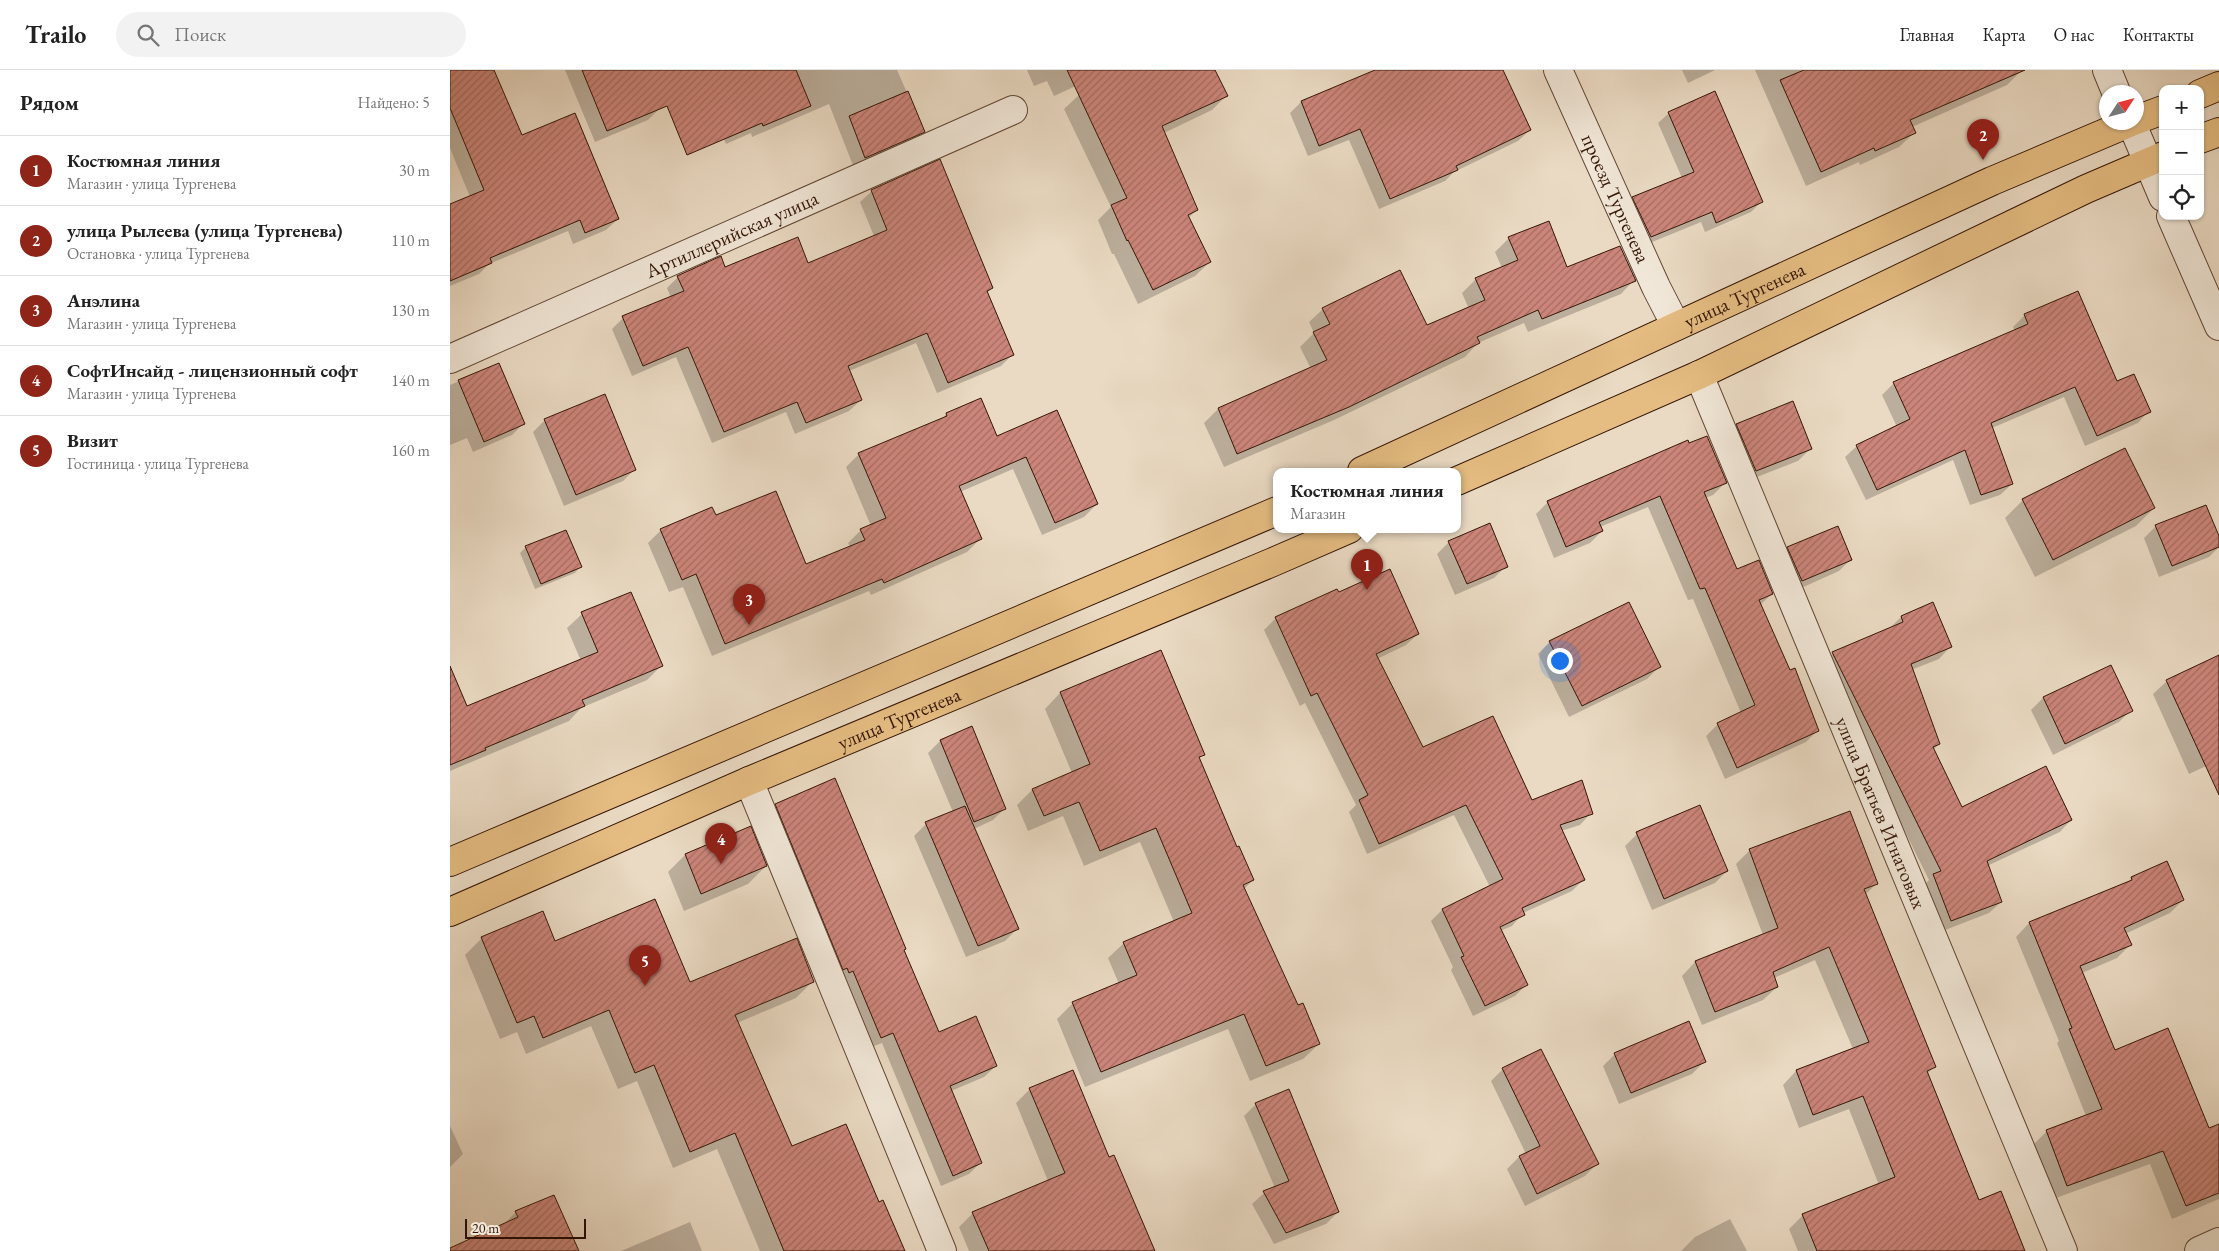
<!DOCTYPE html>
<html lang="ru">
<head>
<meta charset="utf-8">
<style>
  body { margin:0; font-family:"EB Garamond",serif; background:#f2f2f2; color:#222 }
  .controls { position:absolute; right:15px; top:15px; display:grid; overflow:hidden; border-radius:10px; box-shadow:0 1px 4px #0004 }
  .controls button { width:45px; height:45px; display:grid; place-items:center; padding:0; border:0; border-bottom:1px solid #e0e0e0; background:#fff; color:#222; font:25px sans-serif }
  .compass { position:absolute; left:1649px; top:15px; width:45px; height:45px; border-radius:50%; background:#fff; box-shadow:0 1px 4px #0004; rotate:54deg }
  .scale { position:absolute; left:15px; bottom:12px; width:121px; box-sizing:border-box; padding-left:5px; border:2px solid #351606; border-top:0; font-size:14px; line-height:18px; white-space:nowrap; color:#351606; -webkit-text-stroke:4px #f1e7d8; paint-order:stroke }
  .you { position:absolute; left:1109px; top:590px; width:18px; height:18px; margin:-12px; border:4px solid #fff; border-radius:50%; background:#1a73e8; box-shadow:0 0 0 8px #1a73e833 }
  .badge { display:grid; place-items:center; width:32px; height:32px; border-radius:50%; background:#8f2418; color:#fff; font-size:16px; font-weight:700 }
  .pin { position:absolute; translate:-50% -41px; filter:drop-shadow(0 1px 2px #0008) }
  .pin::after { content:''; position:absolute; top:26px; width:18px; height:15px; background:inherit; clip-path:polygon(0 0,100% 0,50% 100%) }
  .popup { position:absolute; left:823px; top:398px; width:188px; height:65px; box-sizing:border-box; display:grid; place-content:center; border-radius:10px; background:#fff; filter:drop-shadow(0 1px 4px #0005); font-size:16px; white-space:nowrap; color:#767676 }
  .popup b { font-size:19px; color:#222 }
  .popup::after { content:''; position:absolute; left:50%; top:100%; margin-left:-10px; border:10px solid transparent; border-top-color:#fff }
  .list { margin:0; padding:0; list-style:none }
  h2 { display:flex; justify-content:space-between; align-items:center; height:65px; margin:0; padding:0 20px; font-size:21px }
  h2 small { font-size:16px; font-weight:400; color:#767676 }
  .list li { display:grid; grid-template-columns:32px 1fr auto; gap:15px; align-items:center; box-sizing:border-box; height:70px; padding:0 20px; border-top:1px solid #e0e0e0 }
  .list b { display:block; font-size:19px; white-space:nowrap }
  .list p { margin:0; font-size:16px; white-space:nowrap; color:#767676 }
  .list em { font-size:16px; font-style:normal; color:#767676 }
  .icon { flex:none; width:28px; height:28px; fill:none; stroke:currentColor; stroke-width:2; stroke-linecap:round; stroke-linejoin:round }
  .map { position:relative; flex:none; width:1769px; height:1181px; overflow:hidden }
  header { display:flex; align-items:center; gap:30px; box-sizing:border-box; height:70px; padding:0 25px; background:#fff; border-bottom:1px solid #e0e0e0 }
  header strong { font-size:24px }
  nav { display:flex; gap:28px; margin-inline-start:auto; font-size:18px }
  .search { width:350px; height:45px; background:#f2f2f2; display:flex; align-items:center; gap:12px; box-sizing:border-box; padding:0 18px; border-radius:28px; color:#767676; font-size:19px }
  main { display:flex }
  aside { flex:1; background:#fff }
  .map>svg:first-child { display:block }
</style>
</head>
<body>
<header>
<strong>Trailo</strong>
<div class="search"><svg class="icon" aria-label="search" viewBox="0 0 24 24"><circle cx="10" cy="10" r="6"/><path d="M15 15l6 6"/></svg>Поиск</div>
<nav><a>Главная</a><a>Карта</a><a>О нас</a><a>Контакты</a></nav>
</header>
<main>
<aside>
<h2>Рядом<small>Найдено: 5</small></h2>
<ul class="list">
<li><span class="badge">1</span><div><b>Костюмная линия</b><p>Магазин · улица Тургенева</p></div><em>30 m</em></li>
<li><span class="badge">2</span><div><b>улица Рылеева (улица Тургенева)</b><p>Остановка · улица Тургенева</p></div><em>110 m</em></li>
<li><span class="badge">3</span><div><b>Анэлина</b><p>Магазин · улица Тургенева</p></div><em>130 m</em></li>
<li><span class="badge">4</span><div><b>СофтИнсайд - лицензионный софт</b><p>Магазин · улица Тургенева</p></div><em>140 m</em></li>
<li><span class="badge">5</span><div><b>Визит</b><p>Гостиница · улица Тургенева</p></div><em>160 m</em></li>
</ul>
</aside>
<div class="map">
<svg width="1769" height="1181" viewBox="0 0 1769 1181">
  <defs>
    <pattern id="building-hatch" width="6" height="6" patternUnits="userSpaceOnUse" patternTransform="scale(1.25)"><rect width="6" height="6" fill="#cc857a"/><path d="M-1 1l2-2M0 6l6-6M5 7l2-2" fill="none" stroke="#a66c62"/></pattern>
  </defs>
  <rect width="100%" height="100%" fill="#eadac3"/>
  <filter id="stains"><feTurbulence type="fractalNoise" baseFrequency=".004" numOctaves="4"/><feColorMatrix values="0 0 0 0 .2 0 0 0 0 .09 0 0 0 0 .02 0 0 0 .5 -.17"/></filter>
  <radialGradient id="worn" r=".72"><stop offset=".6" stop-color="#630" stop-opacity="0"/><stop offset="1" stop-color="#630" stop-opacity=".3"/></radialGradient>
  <path fill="#0003" d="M0,0h42l29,67 97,82 -12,11 -33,14 -5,-13 -79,33 -10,10 -29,12v-81l20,-8 -20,-49z
    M115,0h79l16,38 -12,12 -53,22z
    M245,0h202l27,61 -11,11 -59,26 -25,-64 -77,33 -1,-4 -25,11z
    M577,0h60l-9,15 -24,11 -7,-15 -13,5z
    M681,0h83l12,26 -14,14 -48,23 33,77 -9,8 22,44 -15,14 -57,28 -24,-50h-2l-14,-34 13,-13 -47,-98 15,-14z
    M931,0h96l53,60 -12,11 -64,31 -9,9 -66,28 -30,-69 -41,16 -18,-43 11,-11z
    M1232,0h33l-27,13z
    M1305,0h267l-15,15 -95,42 2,6 -15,14 -39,18 -1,-3 -53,24z
    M1219,43l92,89 -10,10 -46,20 -4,-10 -61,25 -18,-39 11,-10 49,-20 -24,-55z
    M422,121l120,97 -6,6 26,61 -11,11 -64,27 -21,-50 -67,28 12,29 -12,11 -54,23 -9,-22 -74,31 -36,-86 -44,19 -20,-47 11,-11 48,-20 -4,-10 11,-11 46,-9 84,-4 66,-28 -14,-34z
    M1059,168l58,31 67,11 -13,14 -93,38 -4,-9 -46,20 -13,14 -131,63 -110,47 -20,-44 14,-14 93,-40 -11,-22 14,-14 -5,-11 14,-13 104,18 42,-18 -7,-16 14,-14 26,-11 -7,-16z
    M1627,223l39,90 33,28 -11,12 -53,23 -21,-49 -72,31 20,56 -12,11 -30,10 -17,-45 -87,40 -21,-43 12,-11 40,-19 -15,-32 11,-11 122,-53 -2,-4 11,-11z
    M48,295l25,59 -11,11 -39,17 -6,-14 -17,7v-60z
    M531,330l16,38 59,-26 41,92 -13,13 -42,18 -29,-66 -53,23 20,47 -13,13 -96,43 -2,-4 -157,65 -29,-69 -14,5 -21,-49 13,-13 54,-13 90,49 45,-19 -2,-4 13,-13 10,-4 -25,-59 13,-13 82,-34 5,-6z
    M95,350l90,49 -12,12 -59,25 -31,-74z
    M1287,355l73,24 -12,12 -54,21 -19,-45z
    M1674,380l30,58 -18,18 -101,51 -30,-59 18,-18z
    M1275,413l-12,12 -8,3 32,72 35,24 -12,11 58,125 -12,12 -81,37 -19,-43 12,-12 23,-11 -48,-114 -5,1 -40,-93 -48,20 2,4 -12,12 -36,15 -18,-44 12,-12z
    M1706,456l63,13v8l-10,10 -50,20 -15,-39z
    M999,472l57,24 -12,12 -39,17 -18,-41z
    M76,477l54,20 -5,6 -40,16 -15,-36z
    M1338,478l63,11 -12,12 -49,22 -14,-33z
    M181,523l30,73 -14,14 -66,28 -12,13 -119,50v-76l17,13 114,-47 -14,-33 15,-14z
    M888,524l80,40 -12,11 -29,14 45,90 109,53 60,11 -11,12 -19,6 22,49 -11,11 -49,22 -11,13 -12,5 26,54 -11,11 -42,20 -22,-46 2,-3 -22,-46 11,-11 48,-23 -36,-72 -87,39 -18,-42 7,-7 -51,-102 -5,3 -36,-76 12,-12z
    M1482,534l18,43 -11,12 -28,11 28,74 -6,6 29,58 109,12 -11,12 -73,34 14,36 -12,11 -49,19 -18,-45 7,-7 -107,-216 11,-11 57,-25 11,-11z
    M1100,572l109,25 -12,12 -78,38 -31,-63z
    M711,581l43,103 -5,5 37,90 17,31 -10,10 54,117 22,37 -16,15 -53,22 -22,-52 -143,58 -28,-68 16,-16 46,-19 -11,-26 16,-15 50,-21 -34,-80 -56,24 -21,-50 -35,15 -11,-26 15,-15 40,-17 -27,-64 15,-16z
    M1769,587v103l-30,14 -36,-80 14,-13z
    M1661,596l20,44 -12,12 -66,33 -22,-45 12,-12z
    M490,671l65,67 -12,12 -19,9 43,100 -12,12 -39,16 -52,-121 12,-12 27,-12 -25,-59z
    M326,735l162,228 58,33 -12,11 -33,14 29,72 -11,11 -28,12 -59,-143 -13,5 -105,-232z
    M1187,764l90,37 -12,12 -63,27 -27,-64z
    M1300,780l126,34 -11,11 69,172 -7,7 51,127 45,50h-225l-9,-22 14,-14 76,-30 -30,-76 -50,19 -16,-43 13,-14 57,-22 -38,-89 -41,18 3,9 -14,13 -61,25 -20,-49 13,-14 68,-27 -27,-71z
    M235,785l81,11 -18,18 -64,27 -16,-39z
    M1682,808l51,22 -13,13 -45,21 5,11 -13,13 -35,15 32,78 95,79 10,-5v74l-47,20 -22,-55 -97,35 -19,-55 13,-13 39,-15 -29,-73 2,-2 -43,-104 13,-14 98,-40z
    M32,868l73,4 135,42 123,-3 -17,17 -59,25 54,125 87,56 26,47h-144l-43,-102 -44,19 -36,-87 -19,8 -27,-63 -65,28 -9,-22 -17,7 -35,-84z
    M1165,984l89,8 -12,12 -73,30 -16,-38z
    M1053,999l94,95 -12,12 -60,30 -18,-37 12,-12 7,-3 -35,-73z
    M580,1019l79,69 46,93h-186l-10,-24 14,-14 75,-32 -32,-78z
    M806,1034l82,108 -12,12 -52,20 -22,-40 12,-11 11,-5 -31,-72z
    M0,1056l13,28 -13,13z
    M66,1142l62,39h-128l55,-28z
    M1280,1149l17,32h-66l14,-14z
    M240,1152l12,29h-81z"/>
  <path fill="url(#building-hatch)" stroke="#351606" d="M0,0h44l28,65 53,-22 44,106 -34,14 -5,-13 -90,38 2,5 -42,18v-77l34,-14 -34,-82z
    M132,0h214l15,36 -48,20 -1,-3 -75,32 -20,-49 -60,25z
    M617,0h148l13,26 -66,30 36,84 -10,5 23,47 -58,28 -25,-50 -1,1 -16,-36 16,-7z
    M925,0h128l28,60 -75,36 2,4 -68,29 -30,-70 -41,17 -18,-45z
    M1354,0h221l-115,50 6,13 -41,18 -1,-3 -53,24 -41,-92z
    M458,21l17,41 -60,26 -16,-42z
    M1265,21l48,111 -47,21 -4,-11 -61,25 -19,-40 62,-25 -26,-60z
    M490,89l53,129 -6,3 27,64 -66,28 -21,-50 -79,33 14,34 -56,23 -9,-21 -73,30 -36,-85 -45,19 -21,-50 62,-25 -7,-15 44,-20 4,11 73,-30 10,26 79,-33 -16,-40z
    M1099,151l18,46 53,-21 16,35 -94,38 -4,-9 -61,27 3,6 -131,64 -112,47 -19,-46 109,-48 -14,-28 17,-8 -8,-16 78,-38 27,55 58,-25 -10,-22 43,-18 -10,-23z
    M1628,221l39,90 17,-7 17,38 -54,24 -22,-49 -84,36 22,61 -32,11 -16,-45 -88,40 -21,-45 54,-26 -17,-37 135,-58 -4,-10z
    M49,293l26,61 -41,18 -26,-62z
    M155,324l31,76 -60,25 -32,-76z
    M531,328l16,38 60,-26 41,94 -43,19 -29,-66 -67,29 23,53 -98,44 -2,-4 -157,65 -29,-70 -14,6 -22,-51 52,-22 4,8 60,-24 30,73 59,-24 -5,-11 26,-11 -28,-65 89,-37 -1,-3z
    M1343,331l19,48 -56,22 -20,-47z
    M1257,366l20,47 -23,9 33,77 22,-9 14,34 -14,6 31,70 5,-2 24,63 -82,37 -20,-45 38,-18 -50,-117 -5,1 -40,-93 -61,26 4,9 -37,16 -19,-46 141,-61 1,3z
    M1675,378l30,60 -102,52 -31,-61z
    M1756,435l13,31v11l-47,19 -17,-41z
    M1040,453l18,44 -41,17 -19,-43z
    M1388,456l14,34 -50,21 -15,-34z
    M116,460l16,37 -41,17 -16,-38z
    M940,499l29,65 -43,20 47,93 70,-31 39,84 50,-20 11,34 -33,11 25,55 -63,28 3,7 -25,12 28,58 -43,21 -24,-49 3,-1 -22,-47 61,-30 -37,-74 -87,39 -20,-44 9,-5 -51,-102 -6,3 -36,-79 62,-28 2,3z
    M181,522l32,74 -81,34 3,6 -100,42 1,2 -36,15v-99l17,40 131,-54 -17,-40z
    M1179,532l32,65 -79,39 -33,-65z
    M1483,532l19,45 -41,17 29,80 -7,3 29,60 84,-41 26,54 -85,41 15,41 -51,19 -18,-47 8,-3 -109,-219 71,-30 -2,-6z
    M711,580l44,105 -6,2 38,90 2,-1 15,34 -11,5 55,120 5,-2 17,41 -54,22 -22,-52 -143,58 -29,-70 65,-27 -14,-33 69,-29 -36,-85 -56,23 -21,-49 -35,14 -12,-27 58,-25 -30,-72z
    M1769,585v140l-53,-115z
    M1661,595l22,46 -68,33 -22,-47z
    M522,656l34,83 -32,13 -34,-82z
    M385,708l71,171 -2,1 35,82 37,-16 21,50 -47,20 32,77 -29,13 -60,-143 -12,5 -28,-67 -4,2 -2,-5 -4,2 -68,-166z
    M1250,735l28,66 -64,28 -28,-67z
    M515,736l54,123 -41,17 -53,-124z
    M1400,741l28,73 -14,5 72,178 -9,4 52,129 22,-9 24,60h-208l-15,-37 93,-37 -32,-81 -50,19 -17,-45 73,-28 -40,-95 -56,25 5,15 -63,25 -20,-51 83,-33 -29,-79z
    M301,756l16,40 -66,28 -16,-40z
    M1717,791l17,39 -60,28 8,17 -52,21 35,84 53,-22 41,100 10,-4v69l-33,13 -23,-55 -96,35 -21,-56 56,-21 -33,-80 3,-1 -43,-106 103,-42 -1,-3z
    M205,829l35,83 107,-44 17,44 -79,33 57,131 54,-22 33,78 4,-2 22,51h-121l-49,-118 -45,19 -36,-87 -19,8 -26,-63 -66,28 -9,-22 -17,7 -36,-86 62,-26 12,30z
    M1239,951l17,41 -75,31 -17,-40z
    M1091,979l58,115 -62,30 -18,-38 21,-10 -38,-78z
    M623,1000l36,87 5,-2 41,96h-166l-17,-39 93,-39 -36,-85z
    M839,1019l50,123 -53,21 -23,-42 26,-10 -34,-78z
    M104,1125l25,56h-129v-3l68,-31 -3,-6z"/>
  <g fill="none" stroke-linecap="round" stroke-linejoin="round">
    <defs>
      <g id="minor">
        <path id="s1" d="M1108,0l98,217 20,39"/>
        <path d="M1657,0l9,22"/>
        <path d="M1681,52l32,75"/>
        <path d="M1721,146l48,110"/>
        <path id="s2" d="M0,289l563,-249"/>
        <path id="s3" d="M1249,305l364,876"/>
        <path d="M299,711l193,470"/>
        <path d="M1749,1181l20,-9"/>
      </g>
      <g id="highway">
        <path d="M1750,24l19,-8"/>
        <path d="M1686,50l27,-10"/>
        <path d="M1750,69l19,-7"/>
        <path id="s4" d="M912,401l630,-290 139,-59"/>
        <path d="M1007,411l242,-106 387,-186 77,-33"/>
        <path d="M0,792l827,-351"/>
        <path id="s5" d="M0,842l299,-131 524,-219 76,-33"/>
      </g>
    </defs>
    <use href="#minor" stroke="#624735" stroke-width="30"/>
    <use href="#highway" stroke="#351606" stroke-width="30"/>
    <use href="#minor" stroke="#f1e7d8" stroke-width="28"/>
    <use href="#highway" stroke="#e5bd82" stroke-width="28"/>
  </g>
  <g text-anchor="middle" stroke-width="4.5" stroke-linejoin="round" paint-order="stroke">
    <g font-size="20" fill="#351606" stroke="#f1e7d8">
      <text dy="7" stroke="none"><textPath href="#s1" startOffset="141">проезд Тургенева</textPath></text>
      <text dy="7" stroke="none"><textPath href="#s2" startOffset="308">Артиллерийская улица</textPath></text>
      <text dy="7" stroke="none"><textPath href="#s4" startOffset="421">улица Тургенева</textPath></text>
      <text dy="7" stroke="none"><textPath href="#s5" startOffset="489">улица Тургенева</textPath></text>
      <text dy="7" stroke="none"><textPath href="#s3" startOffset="474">улица Братьев Игнатовых</textPath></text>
    </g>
  </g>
  <rect width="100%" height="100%" filter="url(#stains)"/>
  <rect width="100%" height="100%" fill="url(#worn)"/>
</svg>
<div class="controls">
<button>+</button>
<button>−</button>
<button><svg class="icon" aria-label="locate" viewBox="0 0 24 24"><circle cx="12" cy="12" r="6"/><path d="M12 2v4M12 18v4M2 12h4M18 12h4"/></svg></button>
</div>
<svg class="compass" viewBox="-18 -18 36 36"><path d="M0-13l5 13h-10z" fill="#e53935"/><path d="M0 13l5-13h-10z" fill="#767676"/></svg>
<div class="scale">20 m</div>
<div class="you"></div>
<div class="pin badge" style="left:917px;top:520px">1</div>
<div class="popup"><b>Костюмная линия</b>Магазин</div>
<div class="pin badge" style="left:1533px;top:90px">2</div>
<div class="pin badge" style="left:299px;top:555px">3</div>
<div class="pin badge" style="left:271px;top:794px">4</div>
<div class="pin badge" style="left:195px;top:916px">5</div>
</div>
</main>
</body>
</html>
